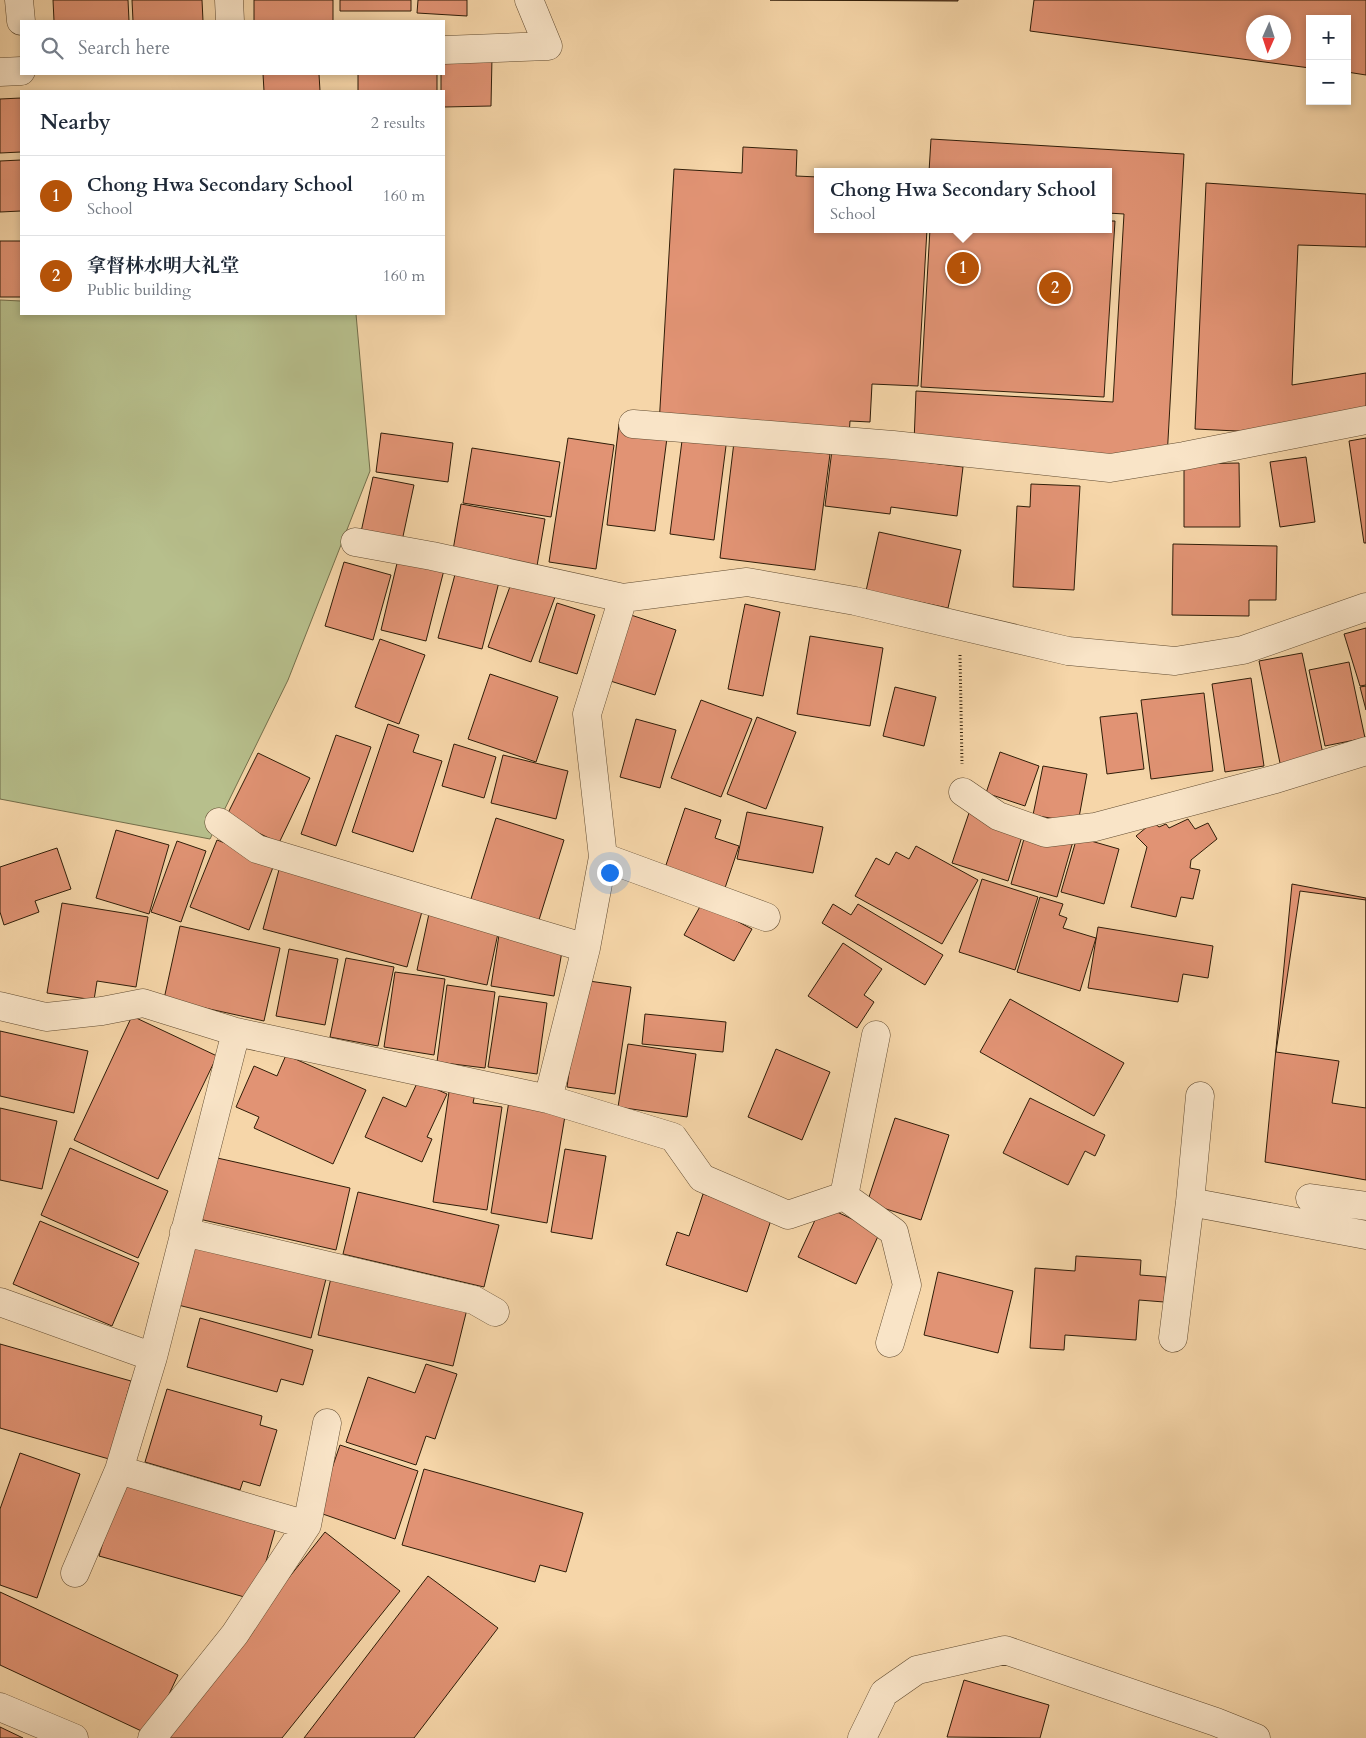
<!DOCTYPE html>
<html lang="en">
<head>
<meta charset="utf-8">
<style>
  body { margin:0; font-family:Cardo,"Noto Serif SC",serif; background:#f2f2f3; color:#1f2937 }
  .controls { position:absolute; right:15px; top:15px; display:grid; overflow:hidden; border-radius:0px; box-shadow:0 2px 8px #0003 }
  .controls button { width:45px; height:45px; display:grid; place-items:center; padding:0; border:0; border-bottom:1px solid #e0e1e3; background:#fff; color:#1f2937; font:25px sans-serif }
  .compass { position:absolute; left:1246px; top:15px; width:45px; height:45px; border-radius:50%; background:#fff; box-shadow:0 2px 8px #0003; rotate:183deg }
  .you { position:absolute; left:609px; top:872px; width:18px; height:18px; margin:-12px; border:4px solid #fff; border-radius:50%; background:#1a73e8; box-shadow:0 0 0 8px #1a73e833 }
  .badge { display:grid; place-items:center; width:32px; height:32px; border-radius:50%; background:#b45309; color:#fff; font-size:16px; font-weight:700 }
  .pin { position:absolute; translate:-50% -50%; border:2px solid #fff; box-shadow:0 1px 5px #0006 }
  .popup { position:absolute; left:814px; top:168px; width:298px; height:65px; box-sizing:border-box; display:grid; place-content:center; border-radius:0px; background:#fff; filter:drop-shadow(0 1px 4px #0005); font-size:16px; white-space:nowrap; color:#747a83 }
  .popup b { font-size:19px; color:#1f2937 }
  .popup::after { content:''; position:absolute; left:50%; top:100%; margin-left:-10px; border:10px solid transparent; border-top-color:#fff }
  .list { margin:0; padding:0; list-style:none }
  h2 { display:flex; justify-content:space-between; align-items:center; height:65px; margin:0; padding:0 20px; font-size:21px }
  h2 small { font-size:16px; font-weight:400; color:#747a83 }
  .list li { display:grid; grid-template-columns:32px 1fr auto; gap:15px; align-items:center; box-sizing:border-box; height:80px; padding:0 20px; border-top:1px solid #e0e1e3 }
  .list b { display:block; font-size:19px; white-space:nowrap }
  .list p { margin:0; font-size:16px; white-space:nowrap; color:#747a83 }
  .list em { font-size:16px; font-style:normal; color:#747a83 }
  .icon { flex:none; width:28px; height:28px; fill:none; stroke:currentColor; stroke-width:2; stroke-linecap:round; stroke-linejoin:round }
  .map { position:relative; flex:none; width:1366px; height:1738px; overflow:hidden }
  .search { position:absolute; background:#fff; box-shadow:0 2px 8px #0003; left:20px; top:20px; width:425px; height:55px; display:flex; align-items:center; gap:12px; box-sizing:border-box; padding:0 18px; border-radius:0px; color:#747a83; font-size:19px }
  .panel { position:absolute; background:#fff; box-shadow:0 2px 8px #0003; left:20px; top:90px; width:425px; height:225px; border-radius:0px }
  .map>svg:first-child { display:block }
</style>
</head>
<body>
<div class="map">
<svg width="1366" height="1738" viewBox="0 0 1366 1738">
  <rect width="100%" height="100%" fill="#f6d6a9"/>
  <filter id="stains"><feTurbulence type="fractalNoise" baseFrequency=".004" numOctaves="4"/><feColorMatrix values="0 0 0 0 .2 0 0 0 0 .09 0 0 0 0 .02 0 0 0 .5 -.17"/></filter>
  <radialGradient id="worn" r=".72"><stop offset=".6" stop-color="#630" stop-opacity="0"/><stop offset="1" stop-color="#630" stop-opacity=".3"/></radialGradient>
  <path fill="#b7bf8c" stroke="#736e4a" d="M0,300l21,1v13h335l14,157 -82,209 -78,159 -210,-40z"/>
  <path fill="#e19374" stroke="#2f1d08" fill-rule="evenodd" d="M53,0h75l1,21h-75z
    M132,0h70l1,21h-70z
    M254,0h79v21h-79z
    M340,0h71v11h-71z
    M418,0h49v16l-50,-3z
    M770,0h188v1z
    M1034,0h332v75l-19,-3v-53h-37v49l-280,-37zM1254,22h30v30h-30z
    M444,57h48l-1,49 -47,1v-16h-3v-17h3z
    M263,74h56l1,17h-56z
    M358,74h79v17h-79z
    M21,98v54l-21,1v-54z
    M931,139l253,15 -17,304 -253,-15 2,-52 197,11 11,-188 -16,-1v-41h-179z
    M743,147l54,3 -1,26 22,1v52h109l-9,157 -46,-2 -2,38 -20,-1 -1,15 -190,-11 15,-256 68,4z
    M21,160v51l-21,1v-51z
    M1206,183l160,11v53l-68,-2 -6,140 74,-12v46l-87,14 -84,-4z
    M1108,221h7l-11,176 -183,-10 9,-158h178z
    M0,241h21v56h-21z
    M619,424l49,6 -13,101 -48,-6z
    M381,433l72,10 -5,39 -72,-10z
    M683,433l44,5 -13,102 -44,-6z
    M568,438l46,7 -18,124 -47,-7z
    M1366,438v105h-2l-15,-102z
    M734,442l96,12 -15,116 -95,-12z
    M472,448l88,14 -9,55 -88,-14z
    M832,450l131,17 -6,49 -66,-9 -1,7 -65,-8z
    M1306,457l9,65 -35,5 -10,-65z
    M1239,463l1,64h-56v-63z
    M373,477l41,8 -12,56 -41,-9z
    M1031,484l49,2 -6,104 -61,-3 4,-81 13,1z
    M461,504l84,15 -8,47 -84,-16z
    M879,532l82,18 -13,58 -82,-17z
    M1173,544l104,2 -1,54h-27v16l-77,-1z
    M399,555l46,11 -19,75 -45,-11z
    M344,562l47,13 -18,65 -48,-14z
    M457,567l43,11 -18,71 -44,-11z
    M512,581l43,16 -24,65 -43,-15z
    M557,603l38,12 -18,59 -38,-12z
    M745,604l35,8 -17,84 -35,-7z
    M625,613l51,17 -21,65 -51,-16z
    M1366,628v57l-6,1 -16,-52z
    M810,636l73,12 -13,78 -73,-12z
    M380,639l45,16 -26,69 -44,-17z
    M1302,653l22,106 -43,9 -22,-107z
    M1349,662l16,76 -40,8 -16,-76z
    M490,674l68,23 -22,65 -68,-23z
    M1251,678l13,88 -39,6 -13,-88z
    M1366,686v24l-6,-23z
    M895,687l41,10 -12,49 -41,-10z
    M1204,693l9,78 -62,8 -10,-79z
    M701,700l51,19 -31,78 -50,-19z
    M1137,713l7,56 -37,5 -7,-57z
    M757,717l39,15 -30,77 -39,-15z
    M636,719l40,11 -16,58 -40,-11z
    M388,724l31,11 -6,17 29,9 -29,91 -61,-20z
    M336,735l35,12 -35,99 -35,-12z
    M454,744l42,13 -12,41 -42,-12z
    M1000,752l39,14 -14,40 -39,-13z
    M258,753l52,25 -31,65 -53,-26z
    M503,755l65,16 -12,48 -65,-16z
    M1043,766l44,8 -9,49 -45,-8z
    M685,808l36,12 -6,18 24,8 -15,45 -60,-20z
    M970,810l55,17 -17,54 -56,-18z
    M747,812l76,15 -10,46 -76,-14z
    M496,818l68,22 -26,83 -68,-21z
    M1188,819l7,10 13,-6 9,16 -26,21 -1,8 10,2 -7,29 -12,-2 -5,20 -45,-10 16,-60 -11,-11 17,-14 6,5 7,-3 3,4z
    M1028,825l46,13 -17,59 -46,-13z
    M116,830l53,15 -20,69 -53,-16z
    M1077,837l42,12 -15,55 -43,-12z
    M217,840l58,22 -26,68 -59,-23z
    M177,841l29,10 -25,71 -30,-10z
    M916,846l62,34 -36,64 -87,-48 21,-38 13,7 7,-13 13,7z
    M57,848l14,41 -36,12 4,11 -35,13 -4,-13v-45z
    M280,866l144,38 -17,63 -144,-38z
    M982,879l56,18 -23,73 -56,-18z
    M1292,884l74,14v282l-101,-18z
    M1300,891l66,9v208l-34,-5 7,-42 -63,-9z
    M1040,897l23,7 -4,11 8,3 -4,10 33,10 -16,53 -63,-19z
    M62,903l86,14 -12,70 -39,-6 -3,19 -47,-7z
    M702,903l50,26 -18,32 -50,-26z
    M833,904l18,11 7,-11 85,51 -18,30 -103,-62z
    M430,909l70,15 -13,61 -70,-15z
    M180,926l100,22 -16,73 -100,-22z
    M1098,927l115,19 -5,32 -25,-4 -5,28 -90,-14z
    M499,935l64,11 -9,50 -63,-10z
    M843,943l39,26 -18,26 10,7 -17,26 -49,-32z
    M289,949l49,10 -13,66 -49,-9z
    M346,958l48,9 -16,79 -48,-9z
    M395,972l50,7 -11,76 -50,-8z
    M582,980l49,7 -16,107 -48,-7z
    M447,985l48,7 -10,76 -48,-6z
    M499,996l48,7 -10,71 -49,-7z
    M1010,999l114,64 -30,53 -114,-64z
    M645,1014l81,8 -3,30 -81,-8z
    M132,1016l85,40 -59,123 -84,-39z
    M0,1031l88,20 -14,62 -74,-17z
    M628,1044l68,10 -9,63 -69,-10z
    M776,1049l54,23 -28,68 -54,-23z
    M286,1055l80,35 -33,74 -79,-36 5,-11 -23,-10 18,-41 23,10z
    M418,1081l29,13 -20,43 5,2 -10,23 -57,-25 18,-40 23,10z
    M450,1085l26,4 -3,14 29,4 -15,103 -54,-8z
    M1030,1098l75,37 -10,21 -10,-5 -17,34 -65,-32z
    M509,1101l57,9 -19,113 -56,-10z
    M0,1108l57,13 -15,68 -42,-9z
    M895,1118l54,17 -28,85 -54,-17z
    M70,1148l98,43 -30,67 -97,-43z
    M565,1149l41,7 -14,83 -41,-7z
    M213,1157l137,31 -14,62 -137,-31z
    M358,1192l141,33 -15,62 -141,-33z
    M703,1194l69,23 -25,75 -81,-27 11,-33 12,4z
    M822,1205l58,27 -24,52 -58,-27z
    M40,1221l99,42 -27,63 -99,-42z
    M195,1238l133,33 -17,67 -133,-33z
    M1076,1256l65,4 -1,15 26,2 -2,25 -25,-2 -3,40 -71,-5 -1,15 -34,-2 5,-80 40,3z
    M333,1269l136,32 -16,65 -135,-31z
    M938,1272l75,19 -15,62 -74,-18z
    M200,1318l113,32 -10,35 -22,-6 -4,13 -90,-25z
    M0,1344l131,37 -22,78 -109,-31z
    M426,1364l31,10 -22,65 -9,-3 -10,29 -70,-23 22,-65 47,16z
    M167,1389l95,27 -2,9 17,5 -17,56 -17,-5 -3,9 -95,-28z
    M340,1445l78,26 -23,68 -78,-27z
    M20,1453l60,21 -43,124 -37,-13v-76z
    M424,1469l159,44 -17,59 -26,-7 -5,17 -133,-37z
    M120,1483l156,44 -21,73 -156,-44z
    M325,1532l75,59 -118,147h-120z
    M428,1576l70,52 -84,110h-110z
    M0,1592l178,83 -28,60 -150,-70z
    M964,1680l85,25 -9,33 -93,-1z
    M0,1727l23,11h-23z"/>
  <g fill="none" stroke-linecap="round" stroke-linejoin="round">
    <defs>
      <path id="minor" d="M19,0l2,21
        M229,0l1,21
        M444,50l104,-4 -19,-46
        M0,72l21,-1
        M633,424l260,21 217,23 74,-12 182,-36
        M355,542l77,14 191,42 124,-16 108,19 213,50 107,10 68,-11 123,-43
        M963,792l35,24 48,17 49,-6 181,-48 90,-28
        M219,822l38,27 329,99
        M603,857l163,60
        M0,1006l46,11 56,-6 41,-8 93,29 312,67 125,38 29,41 86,37 56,-19 50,36 13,53 -17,58
        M236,1032l-83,325 -34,113 188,55
        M548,1099l38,-151 17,-91 -16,-143 36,-116
        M844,1196l32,-161
        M1310,1198l56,8
        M1190,1202l176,33
        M184,1232l290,68 21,12
        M0,1302l153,55
        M1173,1338l17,-136 10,-106
        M75,1573l44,-103
        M0,1707l74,31
        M152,1738l83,-104 72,-109 20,-102
        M862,1738l22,-45 33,-23 88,-20 211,72 40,16"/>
    </defs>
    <use href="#minor" stroke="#614b30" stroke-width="29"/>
    <path stroke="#2f1d08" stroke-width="3" stroke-dasharray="1 2.5" stroke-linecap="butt" d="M960,655l2,109"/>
    <use href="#minor" stroke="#f9e4c7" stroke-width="28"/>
  </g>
  <rect width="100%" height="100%" filter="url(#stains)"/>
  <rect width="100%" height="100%" fill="url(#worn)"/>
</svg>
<div class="controls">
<button>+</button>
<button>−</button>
</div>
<svg class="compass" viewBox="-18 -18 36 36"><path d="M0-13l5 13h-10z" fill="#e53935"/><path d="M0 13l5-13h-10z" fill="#747a83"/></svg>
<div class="you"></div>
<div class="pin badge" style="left:963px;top:268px">1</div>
<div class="popup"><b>Chong Hwa Secondary School</b>School</div>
<div class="pin badge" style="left:1055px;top:288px">2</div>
<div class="search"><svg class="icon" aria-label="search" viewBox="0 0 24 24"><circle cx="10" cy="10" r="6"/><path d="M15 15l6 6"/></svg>Search here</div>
<section class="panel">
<h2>Nearby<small>2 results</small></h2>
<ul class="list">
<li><span class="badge">1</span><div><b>Chong Hwa Secondary School</b><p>School</p></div><em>160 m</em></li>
<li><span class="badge">2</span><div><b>拿督林水明大礼堂</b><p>Public building</p></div><em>160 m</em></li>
</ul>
</section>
</div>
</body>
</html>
